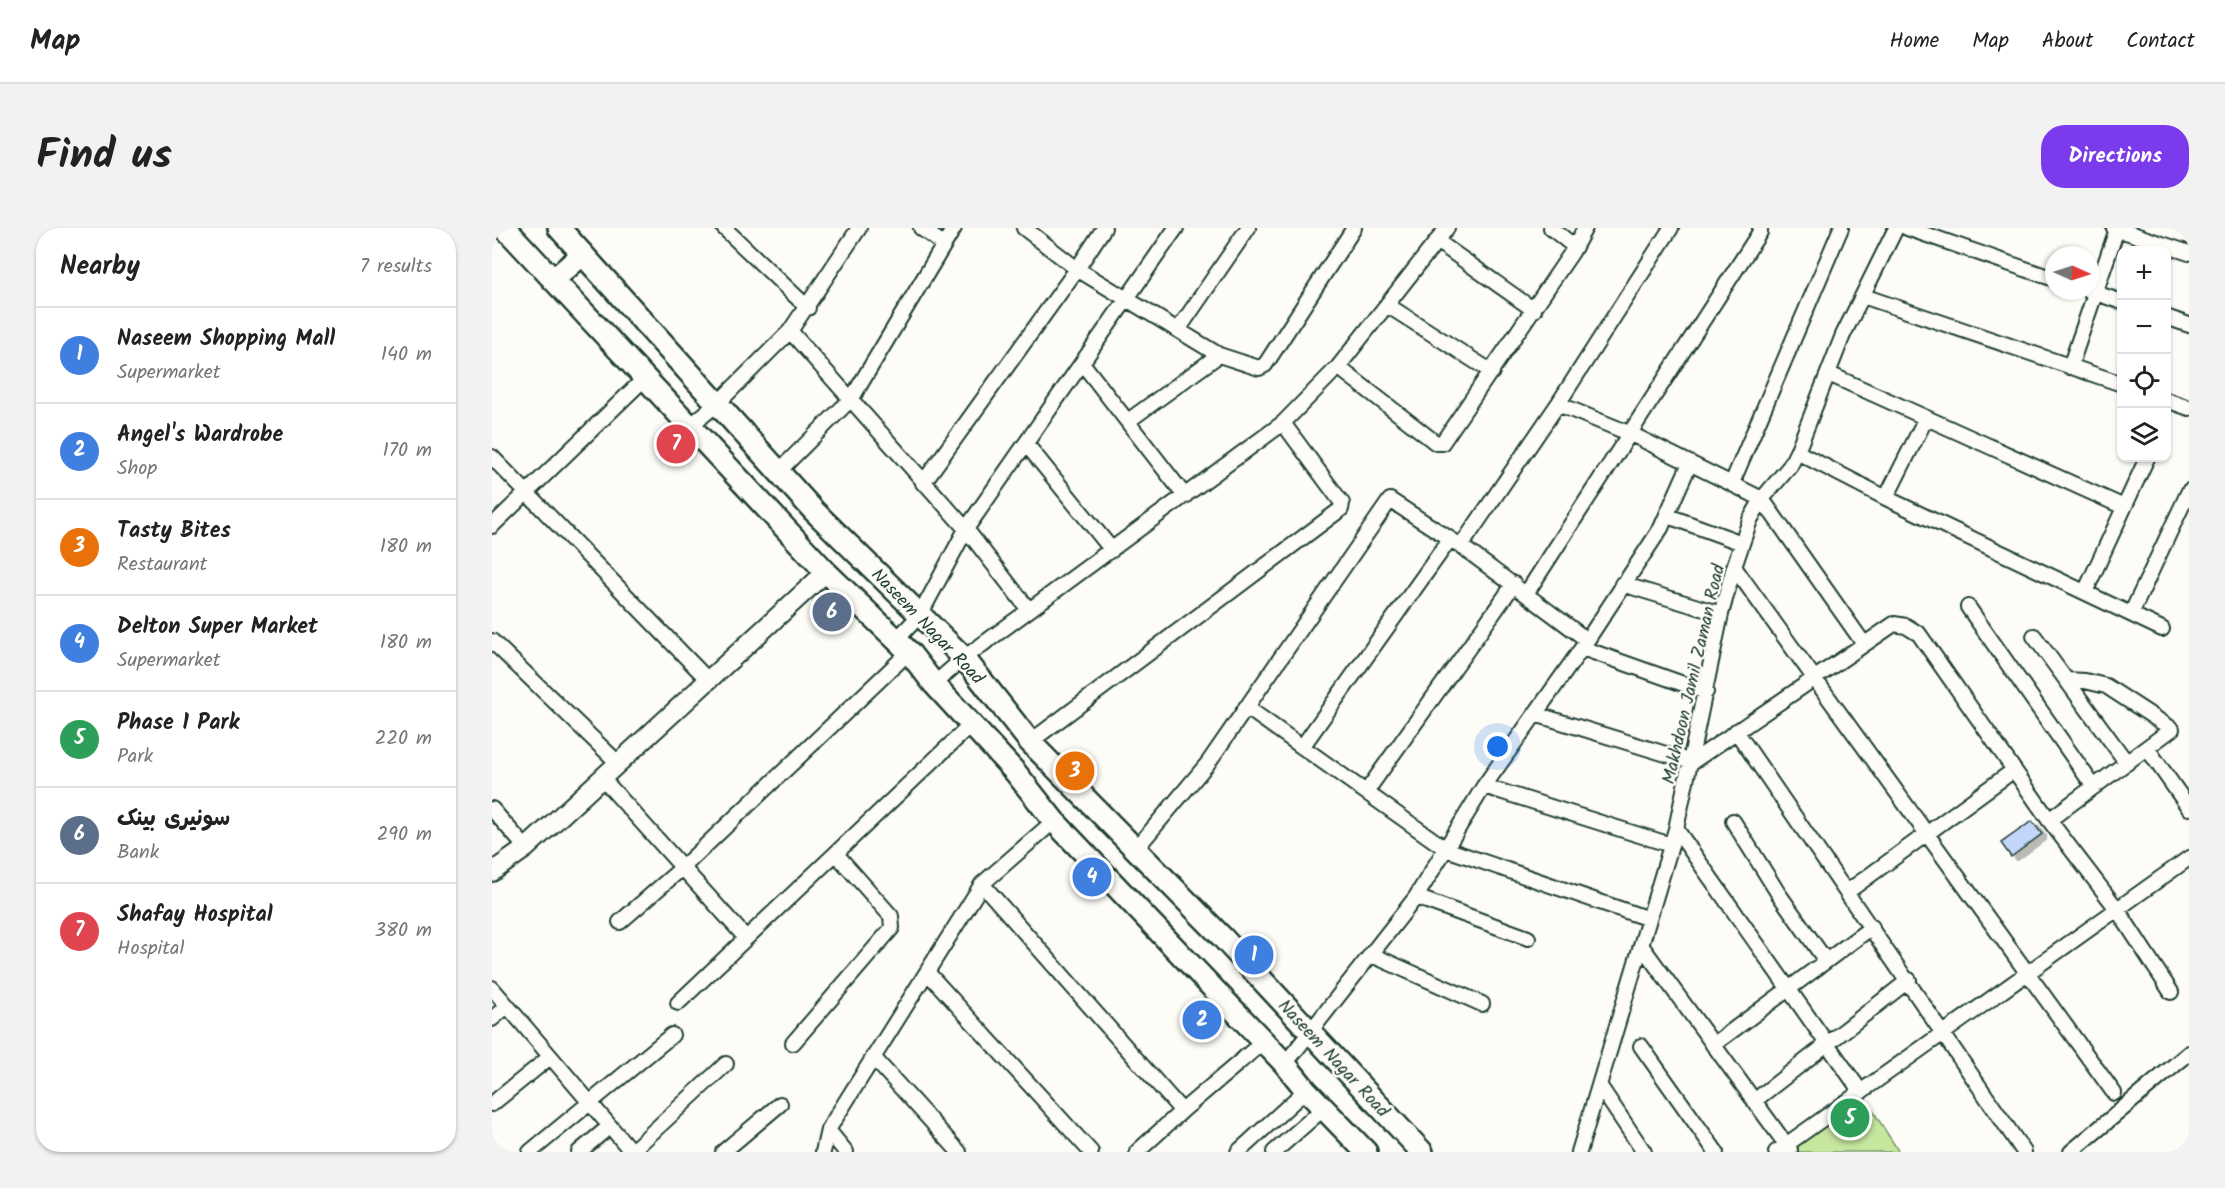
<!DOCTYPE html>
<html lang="en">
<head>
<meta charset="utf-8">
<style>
  body { margin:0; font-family:Kalam,"Playpen Sans Arabic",sans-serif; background:#f2f2f2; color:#222 }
  .controls { position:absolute; right:18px; top:18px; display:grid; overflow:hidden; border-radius:12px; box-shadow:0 2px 4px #0004 }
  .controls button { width:54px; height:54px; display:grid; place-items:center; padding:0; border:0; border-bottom:2px solid #e0e0e0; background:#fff; color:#222; font:30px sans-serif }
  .compass { position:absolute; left:1553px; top:18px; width:54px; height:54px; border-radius:50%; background:#fff; box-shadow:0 2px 4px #0004; rotate:93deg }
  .you { position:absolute; left:1006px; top:519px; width:21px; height:21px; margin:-15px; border:4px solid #fff; border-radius:50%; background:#1a73e8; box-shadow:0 0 0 9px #1a73e833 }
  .badge { display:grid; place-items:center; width:39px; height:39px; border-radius:50%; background:#7c3aed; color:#fff; font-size:20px; font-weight:700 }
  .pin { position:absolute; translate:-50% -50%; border:3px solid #fff; box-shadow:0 2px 6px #0006 }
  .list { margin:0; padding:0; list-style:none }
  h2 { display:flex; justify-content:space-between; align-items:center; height:78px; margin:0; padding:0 24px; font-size:26px }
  h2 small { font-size:20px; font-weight:400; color:#767676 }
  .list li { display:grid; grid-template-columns:39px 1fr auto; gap:18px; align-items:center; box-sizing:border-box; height:96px; padding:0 24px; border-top:2px solid #e0e0e0 }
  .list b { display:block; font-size:22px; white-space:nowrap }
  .list p { margin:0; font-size:20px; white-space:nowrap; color:#767676 }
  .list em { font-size:20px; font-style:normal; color:#767676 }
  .icon { flex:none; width:33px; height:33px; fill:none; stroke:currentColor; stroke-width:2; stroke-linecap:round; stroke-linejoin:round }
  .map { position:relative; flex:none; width:1697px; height:924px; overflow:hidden; border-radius:24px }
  header { display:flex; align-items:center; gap:36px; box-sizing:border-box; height:84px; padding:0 30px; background:#fff; border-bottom:2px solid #e0e0e0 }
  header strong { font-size:28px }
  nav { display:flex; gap:33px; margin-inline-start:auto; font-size:21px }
  .intro { display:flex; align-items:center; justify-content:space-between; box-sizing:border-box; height:144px; padding:0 36px }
  h1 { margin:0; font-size:42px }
  .button { padding:15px 27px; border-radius:24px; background:#7c3aed; color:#fff; font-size:21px; font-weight:700 }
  main { display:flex; gap:36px; padding:0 36px }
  aside { flex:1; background:#fff; border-radius:24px; box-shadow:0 2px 4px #0004 }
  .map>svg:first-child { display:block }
</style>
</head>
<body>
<header>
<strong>Map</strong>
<nav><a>Home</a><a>Map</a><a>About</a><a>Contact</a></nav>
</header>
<div class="intro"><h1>Find us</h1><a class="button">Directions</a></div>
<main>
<aside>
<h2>Nearby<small>7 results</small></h2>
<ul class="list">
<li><span class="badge" style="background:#3f7fe0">1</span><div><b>Naseem Shopping Mall</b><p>Supermarket</p></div><em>140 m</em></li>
<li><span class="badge" style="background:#3f7fe0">2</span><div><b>Angel's Wardrobe</b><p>Shop</p></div><em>170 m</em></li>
<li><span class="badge" style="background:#e8710a">3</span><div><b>Tasty Bites</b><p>Restaurant</p></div><em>180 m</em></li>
<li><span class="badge" style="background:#3f7fe0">4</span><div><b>Delton Super Market</b><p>Supermarket</p></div><em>180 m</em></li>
<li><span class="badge" style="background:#2e9e5b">5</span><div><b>Phase 1 Park</b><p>Park</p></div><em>220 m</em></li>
<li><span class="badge" style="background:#5c6f8a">6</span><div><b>سونیری بینک</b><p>Bank</p></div><em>290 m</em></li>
<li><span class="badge" style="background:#e0444e">7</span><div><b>Shafay Hospital</b><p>Hospital</p></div><em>380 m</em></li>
</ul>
</aside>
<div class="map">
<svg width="1697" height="924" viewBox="0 0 1697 924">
  <defs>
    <filter id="shadow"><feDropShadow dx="6" dy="4" stdDeviation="0" flood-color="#0004"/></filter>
  </defs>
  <rect width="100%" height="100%" fill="#fdfcf7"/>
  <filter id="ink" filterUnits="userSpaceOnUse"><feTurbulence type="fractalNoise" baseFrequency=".0167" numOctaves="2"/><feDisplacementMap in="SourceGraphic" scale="12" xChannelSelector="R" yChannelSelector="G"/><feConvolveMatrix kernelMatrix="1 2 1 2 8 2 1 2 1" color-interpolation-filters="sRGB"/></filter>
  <g filter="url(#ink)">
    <path fill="#c7e79f" stroke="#73926a" stroke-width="1.5" d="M1369,864l38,60h-108l-5,-7z"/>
    <path fill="#c5d6fc" stroke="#1f3d34" stroke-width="1.5" filter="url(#shadow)" d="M1540,593l10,13 -31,23 -10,-14z"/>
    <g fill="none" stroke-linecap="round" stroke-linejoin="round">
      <defs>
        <path id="street" d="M232,0l84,80
          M429,0l22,16
          M532,0l53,41 27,-41
          M1059,0l24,19
          M1415,0l147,51
          M1622,0l75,25
          M945,13l97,69
          M1598,63l32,11
          M1371,68l259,88
          M895,77l105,67
          M1674,89l23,8
          M686,102l70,-102
          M298,103l176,198 63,81
          M591,136l102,132
          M846,139l98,76h6l130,-191 13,-24
          M1578,139l47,-138
          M1337,146l295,133
          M1674,172l23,8
          M1066,176l73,30 131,65 102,145
          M636,193l91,-66
          M791,195l55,-56 109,-139
          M197,199l29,-24 72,-72 69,-103
          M535,217l85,105
          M1305,224l89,46 276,131
          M0,229l216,223
          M287,243l73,-73 102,-170
          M431,255l154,-214 142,86 40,13 6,-3 89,-137
          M1240,255l109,-255
          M1394,270l40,-80
          M1176,288l74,27
          M0,298l152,-147
          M969,318l97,-142 113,-176
          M1242,339l380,526
          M1130,356l99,30
          M1593,364l62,-134
          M1034,366l234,-362v-4
          M1476,379l126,180
          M1639,386l58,-123
          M1542,408l93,127
          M405,411l23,-24 46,-86 210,-301
          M0,413l126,122
          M1090,420l124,44
          M442,456l30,-26 319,-235 59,80 -1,6 -311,233
          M754,479l200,142 203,70
          M1043,486l157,48 202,-138 12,2 13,8 130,186 68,89 54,83
          M1244,503l288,421
          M810,519l148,-208
          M1655,520l42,60
          M110,550l144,160
          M992,558l187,59
          M874,564l148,-208
          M0,581l34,39
          M1557,592l123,-91 -66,-43 -21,-5 -19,-1
          M1241,593l45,72 48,68
          M1184,601l185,263
          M643,622l73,-87 182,-263 71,46 126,94
          M490,656l200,227 -45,41
          M1355,664l167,-122
          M924,669l112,41
          M128,694l62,-54 227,-216
          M1149,717l149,205
          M880,727l110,49
          M435,744l164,180
          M0,760l140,164
          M186,775l293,-278
          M0,791l15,-13
          M301,815l99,-115 -1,-12 -54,-61
          M1221,817l159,-118
          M1149,818l75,106
          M381,829l86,95
          M793,836l131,-167 68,-111 98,-138 79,-120 29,-65
          M1107,857l45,67
          M1262,873l155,-121
          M0,876l58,-47
          M690,883l81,-69
          M336,902l18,22
          M38,924l142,-117
          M87,924l31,-26
          M139,924l95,-88
          M231,924l57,-48
          M331,924l5,-22 154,-246 72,-63
          M746,924l68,-62
          M782,924l50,-44
          M1087,924l97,-323 45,-215 13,-47 16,-47 12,-21 28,-33 7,-14 46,-117 53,-107
          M1284,924l413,-294
          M1579,924l118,-99"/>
        <path id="secondary" d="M0,644l34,-24 300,-276"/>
        <path id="primary" d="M13,0l321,344 83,80 25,32 82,89 38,48 231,243 21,26 60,62
          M67,0l255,283 150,147 66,84 192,195 200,215
          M61,52l30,-26"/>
      </defs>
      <use href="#street" stroke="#1f3d34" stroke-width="18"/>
      <use href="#secondary" stroke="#1f3d34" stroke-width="22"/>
      <use href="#primary" stroke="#1f3d34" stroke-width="26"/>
      <use href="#street" stroke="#fdfcf7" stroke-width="14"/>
      <use href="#secondary" stroke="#fdfcf7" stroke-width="18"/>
      <use href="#primary" stroke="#fdfcf7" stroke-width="21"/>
    </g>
  </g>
  <g text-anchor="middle" stroke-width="5" stroke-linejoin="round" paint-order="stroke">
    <g font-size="18" fill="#1f3d34" stroke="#fdfcf7">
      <text transform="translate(436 398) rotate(46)" y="6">Naseem Nagar Road</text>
      <text transform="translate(1201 446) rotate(-77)" y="6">Makhdoon Jamil Zaman Road</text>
      <text transform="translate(842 830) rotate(47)" y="6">Naseem Nagar Road</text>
    </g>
  </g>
</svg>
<div class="controls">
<button>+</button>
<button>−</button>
<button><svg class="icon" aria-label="locate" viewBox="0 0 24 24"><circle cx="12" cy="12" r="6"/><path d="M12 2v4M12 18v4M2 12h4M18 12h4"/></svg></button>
<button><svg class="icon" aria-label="layers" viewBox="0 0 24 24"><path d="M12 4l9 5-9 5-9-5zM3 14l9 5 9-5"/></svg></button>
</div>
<svg class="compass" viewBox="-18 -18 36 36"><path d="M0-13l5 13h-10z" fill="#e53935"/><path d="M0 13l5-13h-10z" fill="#767676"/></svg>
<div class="you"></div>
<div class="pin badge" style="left:762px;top:727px;background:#3f7fe0">1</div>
<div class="pin badge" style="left:710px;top:792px;background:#3f7fe0">2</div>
<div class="pin badge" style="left:583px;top:543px;background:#e8710a">3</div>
<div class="pin badge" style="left:600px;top:649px;background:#3f7fe0">4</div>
<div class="pin badge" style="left:1358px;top:890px;background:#2e9e5b">5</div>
<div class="pin badge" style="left:340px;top:384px;background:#5c6f8a">6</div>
<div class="pin badge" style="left:184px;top:216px;background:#e0444e">7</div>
</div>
</main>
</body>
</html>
